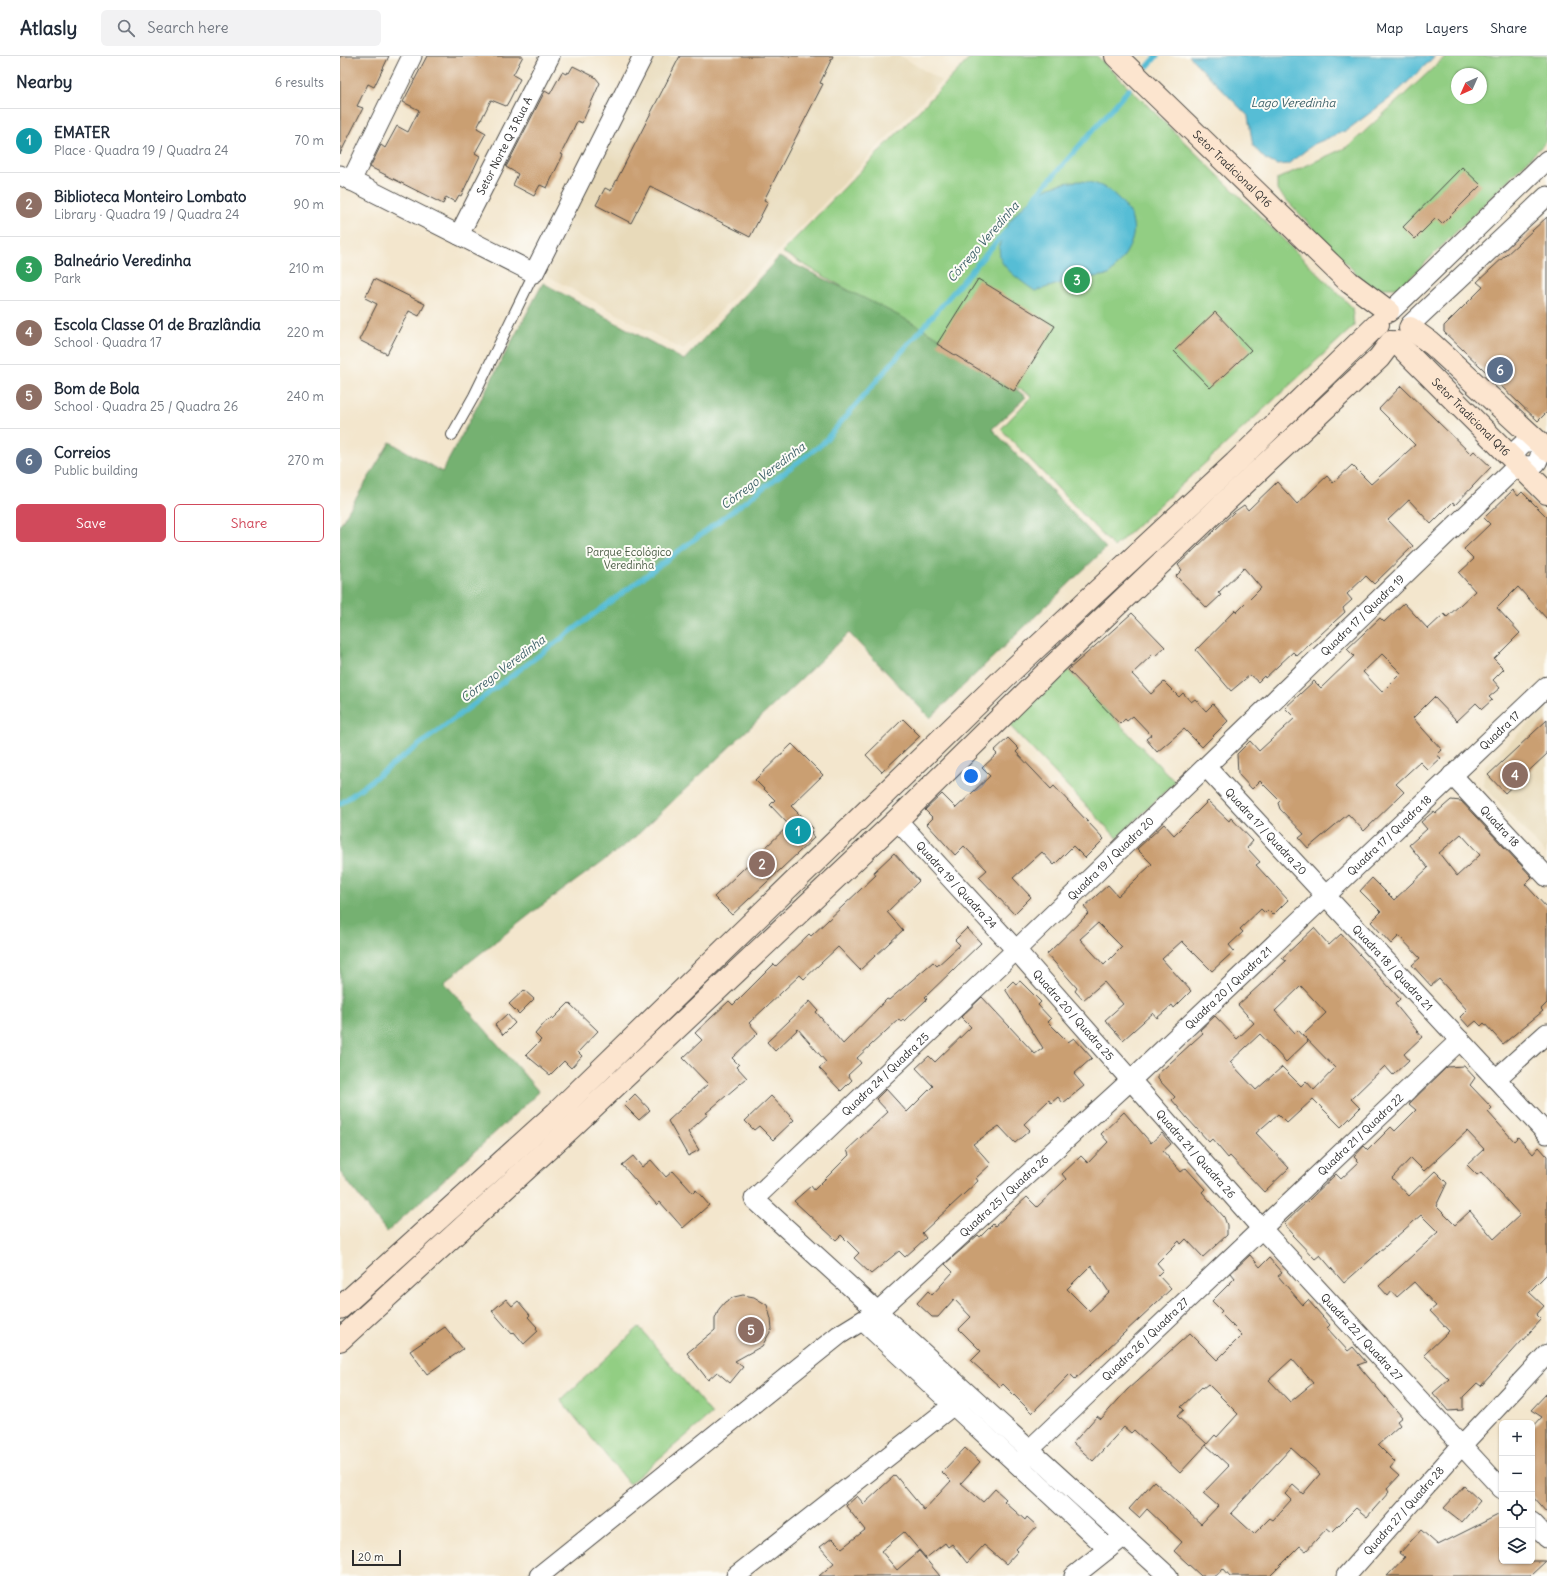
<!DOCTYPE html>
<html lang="en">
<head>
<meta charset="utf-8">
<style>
  body { margin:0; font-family:Delius,sans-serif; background:#f2f2f3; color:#1f2937 }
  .controls { position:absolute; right:12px; bottom:12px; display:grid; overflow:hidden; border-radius:6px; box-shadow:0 1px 3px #0004 }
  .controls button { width:36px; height:36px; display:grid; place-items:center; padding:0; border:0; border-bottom:1px solid #e0e1e3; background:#fff; color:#1f2937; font:20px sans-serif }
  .compass { position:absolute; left:1111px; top:12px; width:36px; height:36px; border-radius:50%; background:#fff; box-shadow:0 1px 3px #0004; rotate:225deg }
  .scale { position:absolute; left:12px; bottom:10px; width:49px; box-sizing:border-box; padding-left:4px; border:2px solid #2b2b2b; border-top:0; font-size:11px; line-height:14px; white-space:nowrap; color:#2b2b2b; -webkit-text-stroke:3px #fdfcf7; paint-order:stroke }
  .you { position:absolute; left:631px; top:720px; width:14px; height:14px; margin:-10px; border:3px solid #fff; border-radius:50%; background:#1a73e8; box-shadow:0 0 0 6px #1a73e833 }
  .badge { display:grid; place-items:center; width:26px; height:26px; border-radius:50%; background:#d1495b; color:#fff; font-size:13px; font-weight:700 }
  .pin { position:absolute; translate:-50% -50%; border:2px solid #fff; box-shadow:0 1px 4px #0006 }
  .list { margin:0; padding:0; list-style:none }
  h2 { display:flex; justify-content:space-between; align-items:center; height:52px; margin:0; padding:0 16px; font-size:17px }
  h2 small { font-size:13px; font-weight:400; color:#747a83 }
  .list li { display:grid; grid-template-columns:26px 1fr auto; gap:12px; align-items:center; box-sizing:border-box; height:64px; padding:0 16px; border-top:1px solid #e0e1e3 }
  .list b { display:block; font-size:15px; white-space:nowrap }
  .list p { margin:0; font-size:13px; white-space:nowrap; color:#747a83 }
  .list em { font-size:13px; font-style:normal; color:#747a83 }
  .actions { display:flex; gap:8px; padding:12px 16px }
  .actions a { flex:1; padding:9px 0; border:1px solid #d1495b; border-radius:6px; text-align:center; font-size:14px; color:#d1495b }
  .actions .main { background:#d1495b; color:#fff }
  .icon { flex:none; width:22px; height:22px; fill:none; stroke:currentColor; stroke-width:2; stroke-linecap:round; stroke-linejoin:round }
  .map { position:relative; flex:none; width:1207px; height:1520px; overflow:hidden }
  header { display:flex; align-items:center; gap:24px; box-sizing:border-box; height:56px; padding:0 20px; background:#fff; border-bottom:1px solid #e0e1e3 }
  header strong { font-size:19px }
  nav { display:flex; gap:22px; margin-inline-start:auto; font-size:14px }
  .search { width:280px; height:36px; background:#f2f2f3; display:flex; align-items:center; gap:10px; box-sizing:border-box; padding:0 14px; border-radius:6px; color:#747a83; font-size:15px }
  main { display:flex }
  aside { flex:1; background:#fff }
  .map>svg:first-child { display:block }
</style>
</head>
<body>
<header>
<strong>Atlasly</strong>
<div class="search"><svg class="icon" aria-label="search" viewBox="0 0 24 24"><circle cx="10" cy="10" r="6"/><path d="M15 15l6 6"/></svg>Search here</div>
<nav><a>Map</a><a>Layers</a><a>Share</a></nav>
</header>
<main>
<aside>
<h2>Nearby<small>6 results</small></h2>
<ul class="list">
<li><span class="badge" style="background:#0f9aa8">1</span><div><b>EMATER</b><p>Place · Quadra 19 / Quadra 24</p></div><em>70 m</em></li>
<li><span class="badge" style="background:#8d6e63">2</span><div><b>Biblioteca Monteiro Lombato</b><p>Library · Quadra 19 / Quadra 24</p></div><em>90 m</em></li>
<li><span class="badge" style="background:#2e9e5b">3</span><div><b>Balneário Veredinha</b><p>Park</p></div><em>210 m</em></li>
<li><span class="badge" style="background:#8d6e63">4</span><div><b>Escola Classe 01 de Brazlândia</b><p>School · Quadra 17</p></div><em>220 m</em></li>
<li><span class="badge" style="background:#8d6e63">5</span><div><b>Bom de Bola</b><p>School · Quadra 25 / Quadra 26</p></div><em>240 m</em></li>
<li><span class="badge" style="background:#5c6f8a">6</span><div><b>Correios</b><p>Public building</p></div><em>270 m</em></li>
</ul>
<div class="actions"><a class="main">Save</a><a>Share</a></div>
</aside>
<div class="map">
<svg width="1207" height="1520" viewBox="0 0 1207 1520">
  <rect width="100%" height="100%" fill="#fdfcf7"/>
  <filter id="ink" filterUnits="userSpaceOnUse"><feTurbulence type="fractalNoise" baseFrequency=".025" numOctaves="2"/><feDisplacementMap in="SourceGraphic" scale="8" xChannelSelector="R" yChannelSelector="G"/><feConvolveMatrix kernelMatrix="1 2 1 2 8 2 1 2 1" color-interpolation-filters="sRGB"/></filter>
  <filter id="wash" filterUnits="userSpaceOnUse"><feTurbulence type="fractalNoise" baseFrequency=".012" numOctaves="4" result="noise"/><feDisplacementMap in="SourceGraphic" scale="16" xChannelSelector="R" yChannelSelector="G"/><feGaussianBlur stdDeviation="0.9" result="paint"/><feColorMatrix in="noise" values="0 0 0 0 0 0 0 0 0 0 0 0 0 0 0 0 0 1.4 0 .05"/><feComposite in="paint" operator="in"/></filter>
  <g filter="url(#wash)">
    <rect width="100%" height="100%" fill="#f3e6cd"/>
    <path fill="#e8daba" d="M316,0h245l40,25 -258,269 -141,-77z
      M1207,651v148l-64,-70 2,-19z"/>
    <path fill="#92ce83" stroke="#5e7c57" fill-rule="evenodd" d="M632,0h125l255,251 2,19 -240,221 -113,-118 31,-33 -250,-144z
      M1106,0h101v85l-147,147h-30l-93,-98v-11l72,-33zM1117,18h24v24h-24z
      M728,614l107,112 -58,56 -107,-112z
      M299,1271l73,87 -83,70 -68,-84z"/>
    <path fill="#75b171" stroke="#506e4e" d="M439,201c84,41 174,80 247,140l-34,32 114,119 -176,170 -81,-85 -217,207 -95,69 -93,73 95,110 -152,140 -47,-60v-647l50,-83 52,30 101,-189 141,77z"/>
    <path fill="#57bdd5" stroke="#417480" d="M849,0h246l-42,40 -46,34 -33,14 -26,20 -11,1 -12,-6 -12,-13 -5,-30z
      M740,125c15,1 27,6 38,17 28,28 14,51 -9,77l-37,5 -37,11c-9,-6 -31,-22 -34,-31 -10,-28 26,-62 49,-73 10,-4 20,-5 30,-6z"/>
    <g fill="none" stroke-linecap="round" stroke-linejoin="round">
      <path stroke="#57bdd5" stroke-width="5" d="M808,10l9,-10
        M693,143l96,-110
        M0,748l482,-360 184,-213"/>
    </g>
    <g id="blocks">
      <path fill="#ca9f72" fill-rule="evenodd" d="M0,0h49l-15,31 -6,-3 -11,22 6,2 -23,46z
        M87,0h96l-10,19 7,4 -11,22 -3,5 -15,-6 -14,28 9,5 -11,20 5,3 -19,40 -2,-1 -4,7 -9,-5 -3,7 -73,-37 11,-22 4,3 12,-22 11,6 11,-22 -16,-8z
        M340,0h153l-13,27 3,1 -59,116 4,2 -18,35 -100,-51 -19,37 -35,-18 9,-17 6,3z
        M233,10l22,11 5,6 -18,40 -5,-2 -5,11 -11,22 2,1 -16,33 -7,-3 -6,11 -21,-11 5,-11 -12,-7 39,-76 5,3 12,-22 4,2 1,-2 2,1z
        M1122,111l19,18 -39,39 -6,-6 -21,21 -12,-12z
        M1207,161v195l-9,9 -94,-89v-6l39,-39 -6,-5z
        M34,223l51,25 -6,12 -10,-5 -22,43 -28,-14 18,-36 -12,-6z
        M638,223l77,47 -41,65 -77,-47z
        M875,256l36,38 -41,38 -36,-37z
        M1061,330l70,68 3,-3 17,16 -36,38 -2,-3 -22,22 -22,-24 -21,20 25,26 -39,38 -8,-8 -19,18 5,6 -9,8 2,4 -48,44 -4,-4 -28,26 -1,-2 -6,6 -8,-7 -19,16 -35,-41 39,-40 2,2 24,-24 -17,-20 -26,25 3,2 -14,13 -31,-32 6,-6 -4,-5 56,-53 10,-7 4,5 29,-28 20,22 30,-28 6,7 19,-18 19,19 44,-39 -36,-36z
        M1173,434l5,6 4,-4 25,25v102l-29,-32 -21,21 23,25 -26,26 10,10 -11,11 7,8 -11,9 3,3 -10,9 -6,-6 -19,18 -23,-24 -21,21 29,32 -5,5 4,3 -13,12 -8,-8 -24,22 8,8 -40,39 -16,-17 -40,34 -9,-10 5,-4 -24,-25 -2,-6 2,-2 -20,-20 -8,8 -14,-15 -1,-20 13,-13 9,10 36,-33 -10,-10 29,-27 7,7 33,-32 -7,-7 33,-31 4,4 20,-19 24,26 16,-15 3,3 28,-26 -16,-18 15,-14 -10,-10 26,-25 -6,-6zM1042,598l19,19 -19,19 -19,-20z
        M792,557l33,34 -10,9 -2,-2 -21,20 19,20 13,-12 15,15 4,-4 8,9 4,-3 11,12 7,-7 15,17 -26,26 -18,-18 -27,23 -11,-13 5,-4 -18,-19 -6,5 -2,-2 -5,5 -52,-54z
        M563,663l17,17 -38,36 -16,-17z
        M1207,664v34l-42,39 -17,-18z
        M668,682l11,11 -3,3 35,37 3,-3 50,53 -19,19 -12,-12 -19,19 -12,-13 -29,26 18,19 -17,17 -35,-37 8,-7 -23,-24 -9,9 -28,-31 6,-6 -8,-8 17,-16 14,14 34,-32 -8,-8 15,-14 -3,-3z
        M452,688l31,31 -32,31 22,22 -2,6 3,4 -82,77 -18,-18 75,-72 -19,-20 5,-5 -20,-20z
        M1111,744l10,1 71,76 -7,7 22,24v95l-6,6 2,2 -40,33 -19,-21 -3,3 -5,-5 -7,6 -9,-10 7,-7 -28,-31 -8,7 -19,-21 8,-7 -21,-22 -8,8 -20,-22 10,-10 -21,-21 12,-13 22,22 34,-32 -19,-23 18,-16 -6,-7 13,-11 2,2zM1121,778l19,21 -23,21 -18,-23z
        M868,745l21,20 2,-3 22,23 -6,7 13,14 -4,3 32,35 -15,15 -5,-5 -3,3 -4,-4 -21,20 3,3 -14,13 5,6 -22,20 -30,-30 -20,18 29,32 -17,17 -2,-3 -15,13 -4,-5 -30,27 -18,-20 18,-16 -19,-22 -21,18 -8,-9 2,-3 -30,-34 42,-41 -5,-6 24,-22 10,11 34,-32 -15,-15 27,-25 10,11zM758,867l24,24 -18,18 -24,-26z
        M554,797l25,28 -32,31 16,18 -43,40 -22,-23 -34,32 -4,-4 -51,48 9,10 -26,25 7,7 -2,2 10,11 -41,35 2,1 -20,18 11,18 -11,6 -20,-35 40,-37 -25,-26 19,-18 -7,-7 34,-32 4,4 41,-41 2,2 33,-32 2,2 65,-61 -2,-3z
        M627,872l14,15 -56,54 2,2 -23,22 -1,-2 -2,3 -2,-3 -42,39 4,5 -13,12 4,5 -11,11 -22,-23 7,-6 -28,-33 -23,22 -8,-9 43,-41 8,9 -2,2 27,32 44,-45 2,1 44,-38 4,4 23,-21 -5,-5z
        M974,872l15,17 12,-11 59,65 -5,5 27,33 -18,17 5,6 -16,15 -8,-9 -34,33 9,9 -19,19 -28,-28 -26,24 -9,-9 -22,19 33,35 -25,24 -34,-36 -2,2 -16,-19 -3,3 -22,-24 -15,-18 3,-3 -17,-18v-5l45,-41 -3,-3 15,-14 22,23 17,-16 -16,-18 48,-44 -4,-3zM961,930l25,27 -23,22 32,33 -21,22 -8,-9 -5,5 -19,-19 -26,23 -26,-28 30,-28 26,28 22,-21 -10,-11 -3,3 -20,-22z
        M673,925l3,3 4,-3 21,21 -3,3 13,14 -3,3 20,20 6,-4 18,20 -18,16 10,12 -21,17 -5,-6 -7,6 -2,-3 -25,24 6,6 -15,13 -16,-17 -26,18 18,20 -15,14 2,3 -56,52 4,5 -21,19 -6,-6 -28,23 -17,-16 5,-5 -18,-18 -5,5 -42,-39 17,-15 3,4 35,-35 -2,-5 41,-38 -12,-13 10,-10 21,23 26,-26 -17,-18 13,-12 6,6 36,-35 -10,-10 21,-20 53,57 8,-6 -38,-59z
        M184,934l10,9 -15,15 -10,-10z
        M229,947l29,28 -20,21 4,4 -11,12 -7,-7 -14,14 -24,-20 15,-15 -6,-6 12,-14 1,1 4,-4 1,2z
        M167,958l8,9 -12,12 -8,-10z
        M1124,1010l11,12 -5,7 22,23 -4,4 26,29 4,-4 15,17 6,-7 8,9v118l-18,18 15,14 -8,9 5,5 -60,66 -4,-3 -14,14v13l-15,1 -15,-18 16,-14 -25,-24 25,-24 -19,-20 6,-5 -22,-24 -17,15 -5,-6 -4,5 -9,-10 59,-54 -17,-17 -77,68 -24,-28 -5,4 -22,-23 1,-1 -10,-11 52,-50 5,5 18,-17 -5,-5 10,-11 4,4 23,-23 4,4 21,-21 -7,-6 38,-37zM1127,1075l17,18 -17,16 10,10 4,-3 39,43 -26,24 -24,-28 -15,14 -19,-19 11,-23 -12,-12 -26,25 -17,-18 19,-20 13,13z
        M295,1038l15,16 -11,10 -15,-15z
        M431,1040l23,24 -21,20 -14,-14 -5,4 -9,-9z
        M784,1056l27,31 11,-10 9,11 -8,7 18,21 5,-4 19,21 -3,3 22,25 3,8v10l-24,22 -17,-18 -5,5 -2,-3 -22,22 6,7 -5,5 13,14 -96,90 -5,-5 -38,39 -29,-29 -3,3 -29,-26 10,-10 -22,-22 12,-12 -17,-18 -16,18h-6l-15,-14 11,-12 4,4 21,-23 -8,-8 33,-29 2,2 13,-13 2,2 32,-29 10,10 29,-28 -4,-5 19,-18 7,7 20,-21 -7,-8zM751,1209l18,27 -20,19 -22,-22z
        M293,1100l9,11 9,-7 15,17 7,-6 20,22 3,-3 13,15 -26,23 -23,-26 -3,3 -35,-40z
        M910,1199l10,12 9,-9 13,15 -4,3 25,29 5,-5 22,25 -3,3 21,23 5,-4 13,15 -8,3 44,52 -5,4 3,4 -22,20 17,17 -5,6 9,8 -12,13 2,3 -22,25 -11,-9 -24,24 -5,-4 -21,23 -6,-5 -30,30h-40l-7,-8 -7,8h-15l-27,-25 8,-9 -35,-33 -8,9 -10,-9 25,-28 47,43 17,-18 -15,-13 26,-27 -23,-21 9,-10 2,2 21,-23 -30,-30 -5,4 -1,-1 -21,20 3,3 -7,6 30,28 -27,29 -46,-43 -3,3 -7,-6 -31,34 -20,-18 24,-27 4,3 26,-29 63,-57 27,27 25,-25 -22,-22 2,-2 -10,-10 23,-23 -4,-5zM952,1303l21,24 -23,19 -21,-22zM951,1392l29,26 -17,20 -10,-9 -8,9 6,6 -18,20 -3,-2 -16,16 -23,-21z
        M403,1239l11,2 13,8 4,14 1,10 -10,17 -27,15 8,6 -13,16 -13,-11 -9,8 -21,-27 28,-23v-11l4,-10 6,-7 9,-5z
        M166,1243l6,7 6,-5 12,14 -2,2 9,10 -1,1 2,3 -14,13 -10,-12 -2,2 -20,-23z
        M105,1271l18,22 -36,25 -17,-23z
        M1207,1337v120l-15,-17v-68l10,-11 -11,-7z
        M625,1392l15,14 -19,21 22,19 12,-13 11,10 -2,2 21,19 2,-3 10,9 -21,23 2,2 -12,13 -22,-19 -17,18 -15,-19 -4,3 -3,-4 -19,15 -22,-26 -23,19 16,19 22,-19 21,25h-121l15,-13 -14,-16 12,-9 10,10 23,-18 -19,-24 11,-10 7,8 31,-29 29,35 27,-29 -9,-9z
        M1124,1430l16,15 -18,21 -18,-14z
        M1162,1457v48h44l-16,15h-143l18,-19 -5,-4 21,-23 17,15z"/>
    </g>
  </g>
  <g filter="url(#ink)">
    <use href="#blocks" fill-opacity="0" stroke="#494743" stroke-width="1"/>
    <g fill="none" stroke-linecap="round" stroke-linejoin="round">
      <defs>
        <path id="lane" d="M112,379l22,-39 60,-123"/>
        <g id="street">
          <path d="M0,119l194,98 109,-217"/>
          <path d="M11,125l61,-125"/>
          <path id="s1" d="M119,179l91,-179"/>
          <path d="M1052,254l155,-150"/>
          <path d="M1070,269l137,-129"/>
          <path d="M1178,409l-3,-13c9,-11 13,-13 26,-7"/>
          <path d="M1178,409c19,3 22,-2 23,-20"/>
          <path id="s2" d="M866,711l341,367"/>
          <path id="s3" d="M1112,719l95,102"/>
          <path id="s4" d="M557,764l119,130 245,278 241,261"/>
          <path d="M1156,1023l51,-46"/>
          <path d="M523,1265c81,77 164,151 245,228"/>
          <path id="s5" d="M682,1410l7,-16 431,-410"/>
          <path d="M1192,1466l15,16"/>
          <path id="s6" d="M199,1520l300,-241 39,-24 252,-230 417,-395"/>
          <path d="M396,1520l225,-177"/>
          <path d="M734,1520l44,-35"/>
          <path id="s7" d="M828,1520l-414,-377 262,-249 502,-485"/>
          <path id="s8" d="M1006,1520l116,-131 85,-91"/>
        </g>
        <g id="secondary">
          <path id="s9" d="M776,0l233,226 39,29"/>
          <path d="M1070,272l22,16 115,106"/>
          <path id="s10" d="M1056,286l151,151"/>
          <path d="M0,1252l216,-195 451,-438 228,-212 143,-139"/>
          <path d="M0,1284l231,-212 326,-308 154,-152 176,-168 152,-142 12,-16"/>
        </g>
      </defs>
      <use href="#lane" stroke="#494743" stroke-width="12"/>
      <use href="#street" stroke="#494743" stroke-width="21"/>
      <use href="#secondary" stroke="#494743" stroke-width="24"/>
      <use href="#lane" stroke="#fff" stroke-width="10"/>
      <use href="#street" stroke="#fff" stroke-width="19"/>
      <use href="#secondary" stroke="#fce5cf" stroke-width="22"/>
    </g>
  </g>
  <g text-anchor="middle" stroke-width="4" stroke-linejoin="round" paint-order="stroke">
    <g font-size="11" fill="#2b2b2b" stroke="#fdfcf7">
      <text dy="4" stroke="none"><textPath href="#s1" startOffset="100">Setor Norte Q 3 Rua A</textPath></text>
      <text dy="4" stroke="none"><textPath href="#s9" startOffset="162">Setor Tradicional Q16</textPath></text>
      <text dy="4" stroke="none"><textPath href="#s10" startOffset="106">Setor Tradicional Q16</textPath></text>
      <text dy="4" stroke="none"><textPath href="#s7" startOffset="1403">Quadra 17 / Quadra 19</textPath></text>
      <text dy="4" stroke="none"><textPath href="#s6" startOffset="1281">Quadra 17</textPath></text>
      <text dy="4" stroke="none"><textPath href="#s3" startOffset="70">Quadra 18</textPath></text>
      <text dy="4" stroke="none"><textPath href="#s2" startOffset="88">Quadra 17 / Quadra 20</textPath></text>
      <text dy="4" stroke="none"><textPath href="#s6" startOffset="1129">Quadra 17 / Quadra 18</textPath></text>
      <text dy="4" stroke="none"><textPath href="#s7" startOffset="1053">Quadra 19 / Quadra 20</textPath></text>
      <text dy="4" stroke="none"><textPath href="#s4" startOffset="88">Quadra 19 / Quadra 24</textPath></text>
      <text dy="4" stroke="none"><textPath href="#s2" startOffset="274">Quadra 18 / Quadra 21</textPath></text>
      <text dy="4" stroke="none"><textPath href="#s6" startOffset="907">Quadra 20 / Quadra 21</textPath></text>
      <text dy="4" stroke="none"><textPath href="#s4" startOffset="263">Quadra 20 / Quadra 25</textPath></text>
      <text dy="4" stroke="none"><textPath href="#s7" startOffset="741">Quadra 24 / Quadra 25</textPath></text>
      <text dy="4" stroke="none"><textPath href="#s5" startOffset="475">Quadra 21 / Quadra 22</textPath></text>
      <text dy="4" stroke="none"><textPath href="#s4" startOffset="448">Quadra 21 / Quadra 26</textPath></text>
      <text dy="4" stroke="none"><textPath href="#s6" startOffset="601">Quadra 25 / Quadra 26</textPath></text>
      <text dy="4" stroke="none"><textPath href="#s4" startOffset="695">Quadra 22 / Quadra 27</textPath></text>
      <text dy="4" stroke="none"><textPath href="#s5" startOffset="178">Quadra 26 / Quadra 27</textPath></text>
      <text dy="4" stroke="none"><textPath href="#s8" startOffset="87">Quadra 27 / Quadra 28</textPath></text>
    </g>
    <g font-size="11" fill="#4a5c45" stroke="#fdfcf7">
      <text x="289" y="500">Parque Ecológico<tspan x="289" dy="13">Veredinha</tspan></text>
    </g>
    <g font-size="12" font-style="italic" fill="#3a5e66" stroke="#fdfcf7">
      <text x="953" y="51">Lago Veredinha</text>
      <text transform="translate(643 186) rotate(-49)" y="4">Córrego Veredinha</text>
      <text transform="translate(423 420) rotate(-37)" y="4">Córrego Veredinha</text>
      <text transform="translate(163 613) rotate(-37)" y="4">Córrego Veredinha</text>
    </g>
  </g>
</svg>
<div class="controls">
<button>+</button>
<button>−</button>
<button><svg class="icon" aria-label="locate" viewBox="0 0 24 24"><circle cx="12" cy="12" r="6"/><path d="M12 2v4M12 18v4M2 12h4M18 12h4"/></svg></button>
<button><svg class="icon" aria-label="layers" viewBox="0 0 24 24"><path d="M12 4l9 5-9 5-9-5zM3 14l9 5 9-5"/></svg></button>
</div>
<svg class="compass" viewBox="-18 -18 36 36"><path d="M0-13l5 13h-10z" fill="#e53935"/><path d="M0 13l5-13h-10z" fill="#747a83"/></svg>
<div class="scale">20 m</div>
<div class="you"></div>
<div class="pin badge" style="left:458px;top:775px;background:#0f9aa8">1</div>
<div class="pin badge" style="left:422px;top:808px;background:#8d6e63">2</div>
<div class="pin badge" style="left:737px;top:224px;background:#2e9e5b">3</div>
<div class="pin badge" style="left:1175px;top:719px;background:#8d6e63">4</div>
<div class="pin badge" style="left:411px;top:1274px;background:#8d6e63">5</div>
<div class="pin badge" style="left:1160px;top:314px;background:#5c6f8a">6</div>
</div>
</main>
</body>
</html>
